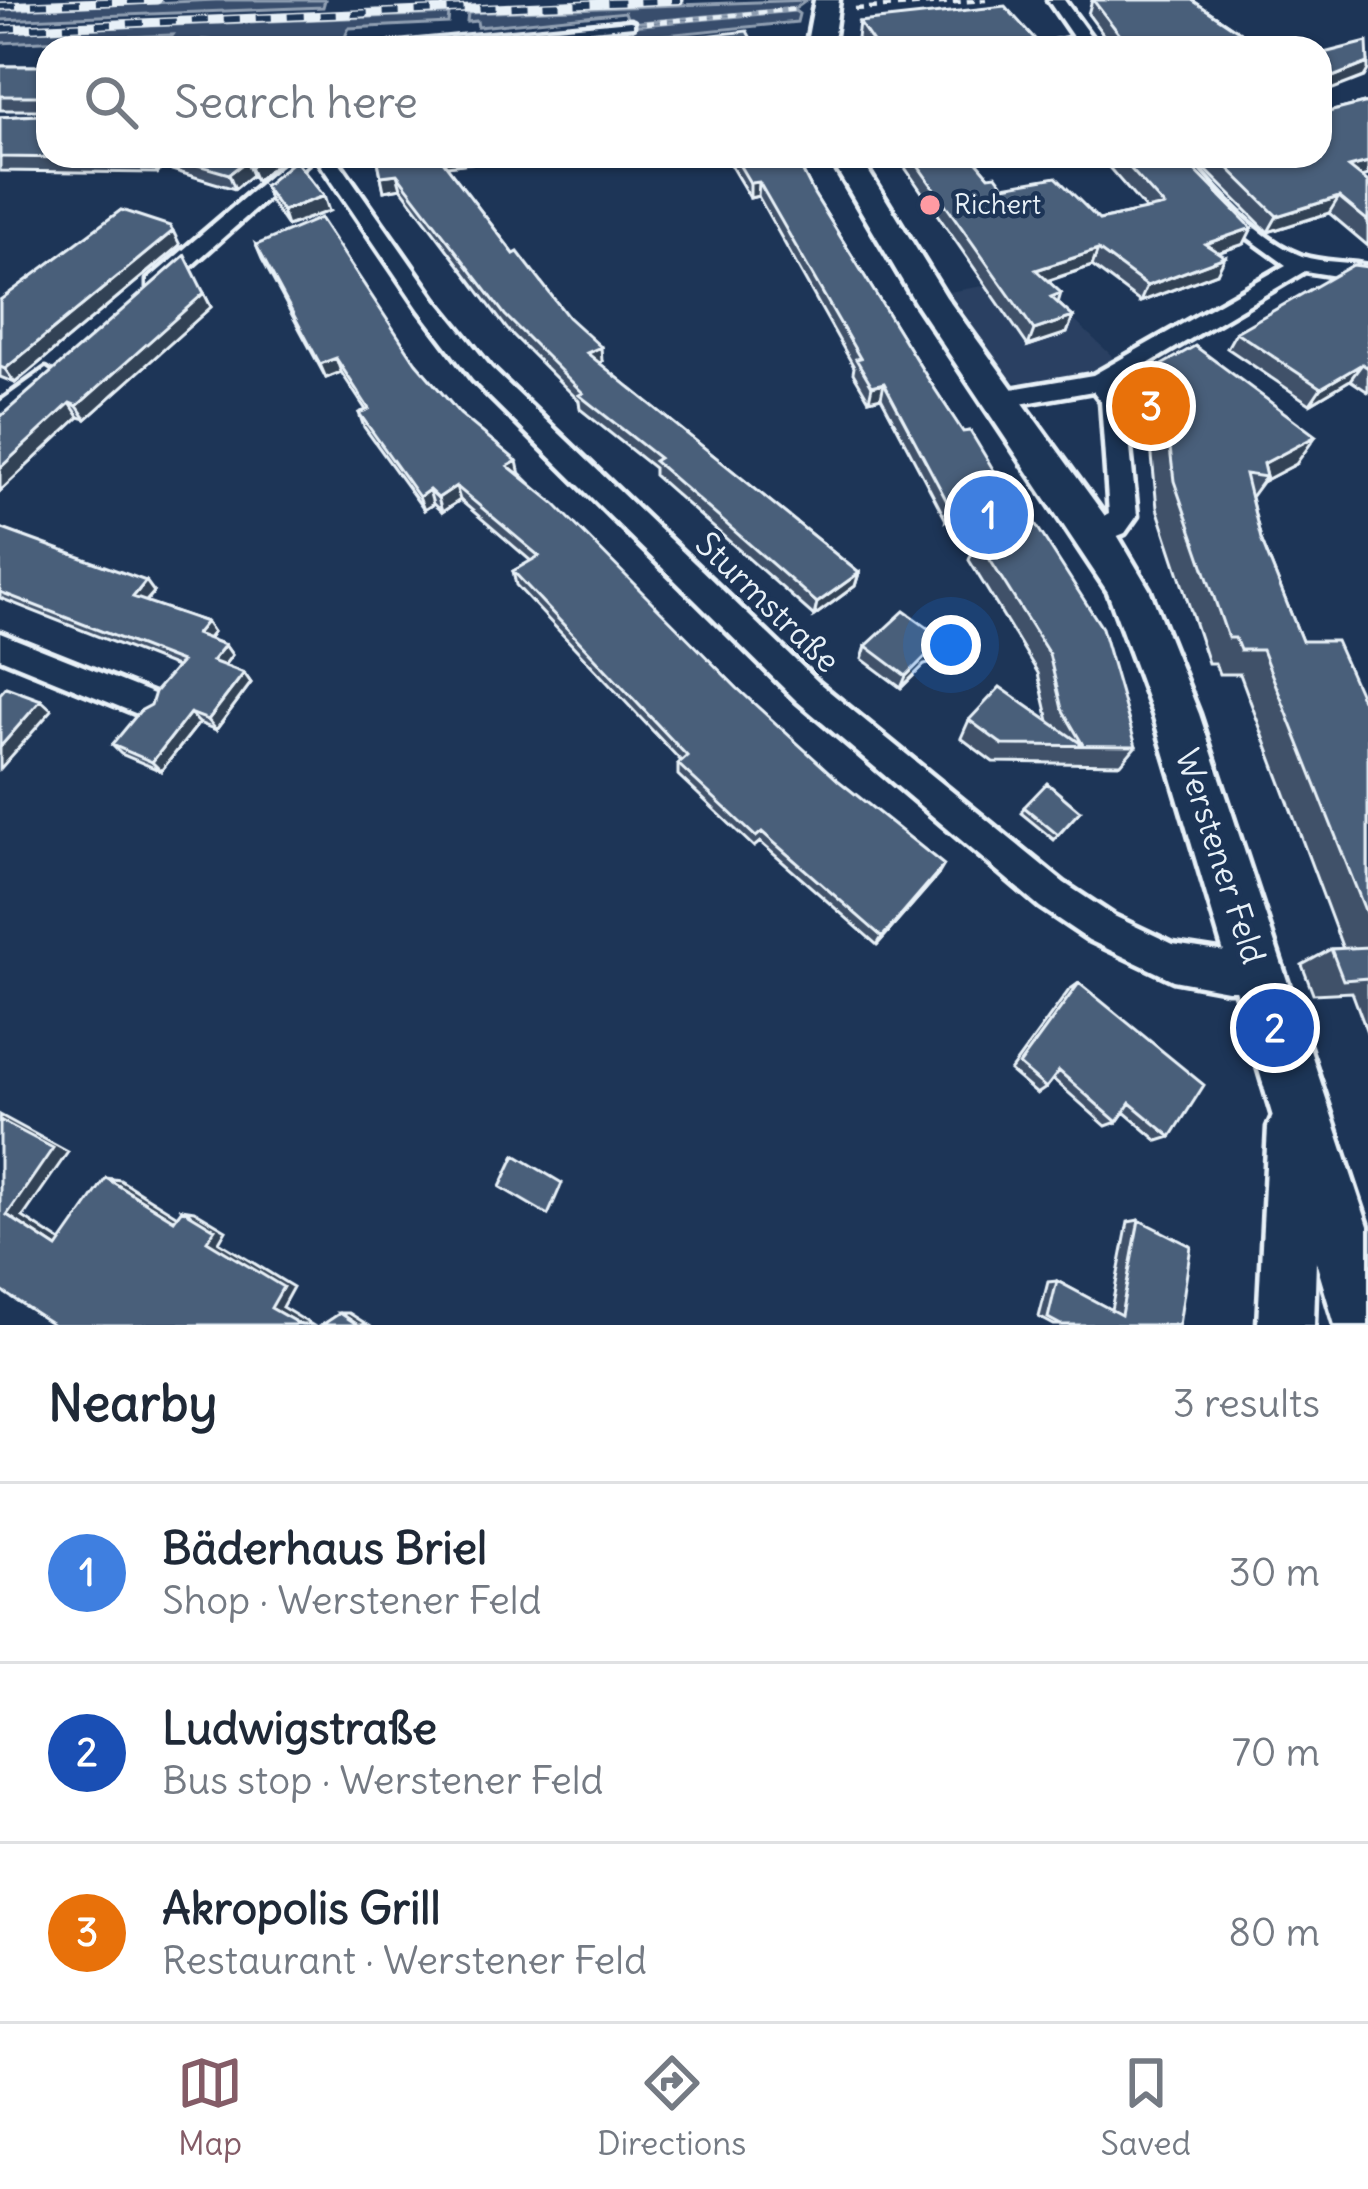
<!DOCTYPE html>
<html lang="en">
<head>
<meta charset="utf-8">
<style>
  body { margin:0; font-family:Delius,sans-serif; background:#f2f2f3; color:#1f2937 }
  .you { position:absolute; left:951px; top:645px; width:42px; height:42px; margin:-30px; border:9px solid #fff; border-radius:50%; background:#1a73e8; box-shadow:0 0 0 18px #1a73e833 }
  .badge { display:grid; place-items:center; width:78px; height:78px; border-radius:50%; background:#845c67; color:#fff; font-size:39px; font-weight:700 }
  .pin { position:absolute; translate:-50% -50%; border:6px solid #fff; box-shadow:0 3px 12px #0006 }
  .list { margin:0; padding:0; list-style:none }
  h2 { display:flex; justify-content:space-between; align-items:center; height:156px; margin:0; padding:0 48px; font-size:51px }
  h2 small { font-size:39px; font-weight:400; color:#747a83 }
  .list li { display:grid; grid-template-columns:78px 1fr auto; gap:36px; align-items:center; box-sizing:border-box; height:180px; padding:0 48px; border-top:3px solid #e0e1e3 }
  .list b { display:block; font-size:45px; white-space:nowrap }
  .list p { margin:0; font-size:39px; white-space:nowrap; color:#747a83 }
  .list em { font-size:39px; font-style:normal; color:#747a83 }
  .icon { flex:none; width:66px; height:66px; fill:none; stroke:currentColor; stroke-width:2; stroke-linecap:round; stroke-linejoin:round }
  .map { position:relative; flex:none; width:1368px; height:1325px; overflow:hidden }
  .search { position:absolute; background:#fff; box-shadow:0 3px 9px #0004; left:36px; right:36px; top:36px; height:132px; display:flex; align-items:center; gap:30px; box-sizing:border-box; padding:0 42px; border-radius:36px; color:#747a83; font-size:45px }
  .sheet { height:696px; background:#fff }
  nav { display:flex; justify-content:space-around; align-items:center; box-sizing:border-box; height:168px; border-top:3px solid #e0e1e3; background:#fff; font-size:33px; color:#747a83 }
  nav a { display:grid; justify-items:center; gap:6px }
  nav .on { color:#845c67 }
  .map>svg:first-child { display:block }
</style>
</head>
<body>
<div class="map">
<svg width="1368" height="1325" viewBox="0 0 1368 1325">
  <rect width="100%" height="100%" fill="#1d3557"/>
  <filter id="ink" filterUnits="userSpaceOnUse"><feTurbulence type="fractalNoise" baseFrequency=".00833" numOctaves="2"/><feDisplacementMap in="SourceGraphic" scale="24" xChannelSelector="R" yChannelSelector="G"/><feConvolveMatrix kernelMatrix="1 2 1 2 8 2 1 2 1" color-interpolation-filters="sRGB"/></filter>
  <g filter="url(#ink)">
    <path fill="#2a4162" d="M1029,278l82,77 5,15 -65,18 -46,-9 -68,-85z"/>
    <path fill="#374d6c" stroke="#909fb2" stroke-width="3" d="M216,0h109l-2,7 -323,13v-10z
      M807,0l-11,8 -167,15 -4,-11 -147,15 -1,-6 -10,1 1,-9z
      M795,11l4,3 -2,8 -162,16 -4,-12z
      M449,14l-1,9 -99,5 -9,20 -176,-1 9,-12 -173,8v-11z"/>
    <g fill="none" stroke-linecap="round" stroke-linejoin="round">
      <defs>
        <path id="service" d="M630,21l3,1v4l-225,22h-31l4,-3z"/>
        <path id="minor" d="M1048,0h16l35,48h-73l48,-10z
          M293,156h22l-151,134h-16v-10z
          M315,156h20l100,143 56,69 328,315 245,200 50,33 59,28 98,15 5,13 -5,13 -13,5h-31l-54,-10 -84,-40 -49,-33 -243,-206 -324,-321 -54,-71z
          M1165,156h21c30,35 71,83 116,100 20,7 45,5 66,10v15l-63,-10 -191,113 11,16 12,116 -12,17 -30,12 -14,-11 4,-7 24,-13 -8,-113 -8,-10 -96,17 -9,-3 -3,-6 3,-6 105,-18 193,-110 -58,-42z
          M46,369l12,8 -3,6 -55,42v-23z
          M0,633l156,62 4,9 -4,9 -11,4 -145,-59z"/>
        <path id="tertiary" d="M1294,1101l18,8 8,18 -6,198h-56l10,-198 8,-18z"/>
        <path id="secondary" d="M815,0h24l-7,48h-26z
          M829,156h30l87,141 164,226 39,66 50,125 169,512v99h-33l-182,-611 -45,-122 -193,-290z"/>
      </defs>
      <use href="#service" stroke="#e8f1f8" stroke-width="9"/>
      <use href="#minor" stroke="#e8f1f8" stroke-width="9"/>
      <use href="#tertiary" stroke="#e8f1f8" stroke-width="9"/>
      <use href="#secondary" stroke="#e8f1f8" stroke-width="9"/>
      <path stroke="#e8f1f8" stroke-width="4.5" stroke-dasharray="8 6" stroke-linecap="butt" d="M855,9l131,-9
        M646,23l153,-14"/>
      <use href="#service" fill="#1d3557" fill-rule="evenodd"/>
      <use href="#minor" fill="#1d3557" fill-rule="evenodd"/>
      <use href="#tertiary" fill="#1d3557" fill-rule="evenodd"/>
      <use href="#secondary" fill="#1d3557" fill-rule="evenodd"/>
      <defs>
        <path id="rail" d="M0,6l157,-6
          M0,29l680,-29"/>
      </defs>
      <use href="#rail" stroke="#e8f1f8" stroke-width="9"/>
      <use href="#rail" stroke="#1d3557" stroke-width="6" stroke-dasharray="16" stroke-linecap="butt"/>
    </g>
    <path fill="#3f5169" stroke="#e8f1f8" stroke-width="3" d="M1092,0h100l72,48h-151l-25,-34z
      M859,22l184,26h-179l-7,-10z
      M0,66h48v90h224l3,9 -19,16 -4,-6 -17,14 -73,-22 -4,6 -158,-2v-54l40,-2 5,-5h-45z
      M1368,102v73l-6,2 6,5v64l-39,-33 -61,19 -76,-76h128l1,-42z
      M377,156h115l1,4 -47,6 68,88 88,107 -3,2 260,210 -4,13 -41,30 -160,-141v-7l-74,-59 -1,-8 -72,-72 -106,-141 -17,3z
      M725,156h70l19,38 111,180 38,58 33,42 -6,13 -44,33 -65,-123 -12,3 -16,-27 1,-6 -96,-171 -8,2z
      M897,156h75l17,20 15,10 95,34 47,-10 -47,-54h82l63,88 -25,8 -2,21 -77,29 -48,-36 -44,15 13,12 -3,10 15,14 -6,16 -39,13z
      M264,186l65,25 -42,15 -17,-25z
      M180,245l-165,138 -15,-6v-77z
      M256,245l160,118 44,51 277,274 201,187 -61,70 -117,-103 -6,5 -76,-72v-11l3,-3 -165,-176 -3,-14 18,-10 -71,-61 -18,12 -9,-8 -9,6 -60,-83 -5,-14 7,-3 -25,-38 -15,6 -64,-119z
      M1368,267v125l-18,-12 -40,24 -83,-56 9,-16z
      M204,293l7,14 -125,112 -7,-2 -79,74v-74z
      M1160,366l136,98 -34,18 -11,15 10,42 41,102 66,72v322l-16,-43 -39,2 -11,-29 29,-16h12l-103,-275h-21l-4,-11h-7l-51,-155 -11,-114z
      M0,528l154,64 -8,10 60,20 7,10 -5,7 17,6 7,10 -8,10 20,8 7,10 -35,47 -17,-7 -38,48 -40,-17 -9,-9 39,-40 25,-38 -176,-69z
      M977,539l159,207 -15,18 -128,-2 -32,-24 8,-18 80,1 -11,-48 -69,-113z
      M866,646l82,13 -24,6 -23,23 -39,-29z
      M1024,807l56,4 -26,29 -33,-27z
      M1079,983l92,154 -13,4 -34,-29 -7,10 -11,4 -53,-47 -7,9 -9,6 -27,-23 59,-81z
      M1139,1220l40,105h-125l-15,-8 9,-35 9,-1 54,29 17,-88z"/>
    <path fill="#334255" stroke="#e8f1f8" stroke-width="3" d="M1368,63v7l-4,7 -44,17v-12z
      M153,156h4l5,11 -4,6 -7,-14z
      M264,156h8l3,9 -19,16 -6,-14z
      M437,156h55l1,4 -54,7z
      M246,161l6,14 -17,14 -6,-15z
      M1368,162v13l-29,8 10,-16z
      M397,174l4,14 -17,3 -3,-15z
      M759,182l-1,14 -8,2v-15z
      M324,196l5,15 -42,15 -5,-15z
      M1339,197l-10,16 -61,19 9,-16z
      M1252,228l-8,16 -47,16 8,-16z
      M173,231l7,14 -165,138 -10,-14z
      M1098,250l-6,16 -61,20 5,-16z
      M1225,257l-8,16 -77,29 7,-16z
      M204,293l7,14 -125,112 -9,-13z
      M1073,317l-6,16 -39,13 6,-16z
      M601,347l1,14 -13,6 -2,-14z
      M336,358l5,14 -15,6 -6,-14z
      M1362,364l-12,16 -40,24 11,-16z
      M884,383l-3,14 -12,3 3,-14z
      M70,403l9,14 -79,74v-23z
      M1316,436l-20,28 -34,18 4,-5 -3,-13z
      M517,461l3,14 -12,-9z
      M996,474l-6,13 -44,33 4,-13z
      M456,486l4,14 -18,12 -4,-14z
      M429,490l4,14 -9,6 -5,-13z
      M859,573l-4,13 -41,30 3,-13z
      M146,581l8,11 -13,15 -8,-10z
      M206,622l7,10 -9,12 -8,-10z
      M225,645l7,10 -12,16 -8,-10z
      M953,646l-5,13 -24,6 -23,23 5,-12 23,-23z
      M244,673l7,10 -35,47 -8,-10z
      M41,700l11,10 -52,59v-22z
      M190,713l9,10 -38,48 -9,-9z
      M944,865l-6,10 -61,70 5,-8z
      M0,1115l68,37 -45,65 49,32 -15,-1 -50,-33z
      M106,1178l14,2 67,42 -13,-2z
      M182,1209l12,2 32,19 -7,12 74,45 -11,20 30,18h-11l-30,-17 -64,-67z
      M340,1313h9l19,12h-10z"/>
    <path fill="#495e7a" stroke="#e8f1f8" stroke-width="3" d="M1093,0h99l72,48h-134z
      M1005,6l38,42h-166l-18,-26z
      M747,31l9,17h-155z
      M202,40l67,3 -3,5h-69z
      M1367,42l1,21 -48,19v-28z
      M0,66h48v90h105l-2,3 -151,-2v-40l40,-2 5,-4 -1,-15h-44z
      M1368,102v60l-19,5 19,15v39l-29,-24 -62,19 -61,-60h104v-44l1,2z
      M167,156h97l-14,11 -4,-6 -17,13z
      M377,156h62l75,98 4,-2 50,65 33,30 -14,6 272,220 -42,30 -163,-142 5,-3 -80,-63 4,-2 -78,-78 -108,-141 -16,2z
      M734,156h61l19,38 111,180 38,58 7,-1 26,43 -46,33 -66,-124 -12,3 -16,-27 4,-1 -101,-176 -9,1z
      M911,156h61l17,20 7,-1 8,11 52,-9 43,43 65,-14 -45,-50h62l71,72 -47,16 20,13 -78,29 -49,-36 -62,20 25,23 -10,4 22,20 -39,13z
      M295,160l29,36 -42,15 -18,-25z
      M121,210l49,16 3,5 -168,138 -5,-2v-67z
      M320,218l96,145 44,51 57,47 -9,5 47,38 182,184 102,93 105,84 -62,72 -120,-105 -6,5 -78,-73 9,-8 -174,-185 26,-15 -83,-70 -18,12 -9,-8 -10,7 -60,-84 10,-4 -33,-51 -16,6 -64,-119z
      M185,255l19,38 -127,113 -7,-3 -70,65v-51z
      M1353,265l15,2v101l-6,-4 -41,24 -85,-56z
      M1195,346l121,90 -53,28 3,13 -21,-3 16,65 41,102h34l32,72v205l-106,-268h-22l-5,-12h-7l-54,-157 -14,-115z
      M1020,500l82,128 34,118 -133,-1 -34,-25 31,-33 83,58 -21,-36 -13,-55 -72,-115z
      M0,528l146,53 -13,16 73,25 -10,12 29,11 -13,16 32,12 -36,47 -18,-7 -38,49 -40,-17 28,-34 11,-6 4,-13 26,-30 -181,-70z
      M904,611l49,35 -24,7 -23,23 -40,-30z
      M6,687l35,13 -41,47v-53z
      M1047,783l33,28 -22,24 -34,-28z
      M1368,947v31l-25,2 -12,-31z
      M1079,983l125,102 -33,52 -41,-34 -13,19 -58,-51 -13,17 -27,-23z
      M0,1120l53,28 -46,67 50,33 49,-70 68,42 8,-11 33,20 -8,12 76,46 -12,21 30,17h-247l-54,-35z
      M515,1155l47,28 -14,32 -48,-28z
      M1139,1220l52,26 -12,79h-118l-13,-7 9,-37 64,34z
      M340,1313l18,12h-36z"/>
  </g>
  <circle fill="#ff9aa2" stroke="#1d3557" stroke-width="4.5" cx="930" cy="205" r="12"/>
  <g text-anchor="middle" stroke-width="9" stroke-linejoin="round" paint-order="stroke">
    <g font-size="27" fill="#e8f1f8" stroke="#1d3557" text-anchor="start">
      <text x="954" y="214">Richert</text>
    </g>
    <g font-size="33" fill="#e8f1f8" stroke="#1d3557">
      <text transform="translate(768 602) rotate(44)" y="12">Sturmstraße</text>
      <text transform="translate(1221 856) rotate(72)" y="12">Werstener Feld</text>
    </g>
  </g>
</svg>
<div class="you"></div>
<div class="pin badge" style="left:989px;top:515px;background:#3f7fe0">1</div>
<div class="pin badge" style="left:1275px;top:1028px;background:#1a4fb4">2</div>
<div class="pin badge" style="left:1151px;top:406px;background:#e8710a">3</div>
<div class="search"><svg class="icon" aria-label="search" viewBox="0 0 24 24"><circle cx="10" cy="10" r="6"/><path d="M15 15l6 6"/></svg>Search here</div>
</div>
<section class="sheet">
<h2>Nearby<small>3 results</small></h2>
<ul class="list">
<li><span class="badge" style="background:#3f7fe0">1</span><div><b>Bäderhaus Briel</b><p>Shop · Werstener Feld</p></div><em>30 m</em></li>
<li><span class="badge" style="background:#1a4fb4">2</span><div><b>Ludwigstraße</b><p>Bus stop · Werstener Feld</p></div><em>70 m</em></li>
<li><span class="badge" style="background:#e8710a">3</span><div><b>Akropolis Grill</b><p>Restaurant · Werstener Feld</p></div><em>80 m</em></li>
</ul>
</section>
<nav>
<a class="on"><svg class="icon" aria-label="map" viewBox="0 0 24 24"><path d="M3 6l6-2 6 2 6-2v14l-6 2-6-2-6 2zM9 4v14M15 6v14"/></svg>Map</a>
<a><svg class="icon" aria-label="directions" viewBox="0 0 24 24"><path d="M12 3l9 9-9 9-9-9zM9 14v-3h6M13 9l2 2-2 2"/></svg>Directions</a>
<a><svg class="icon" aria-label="saved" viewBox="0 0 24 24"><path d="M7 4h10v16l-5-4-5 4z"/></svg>Saved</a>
</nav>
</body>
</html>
